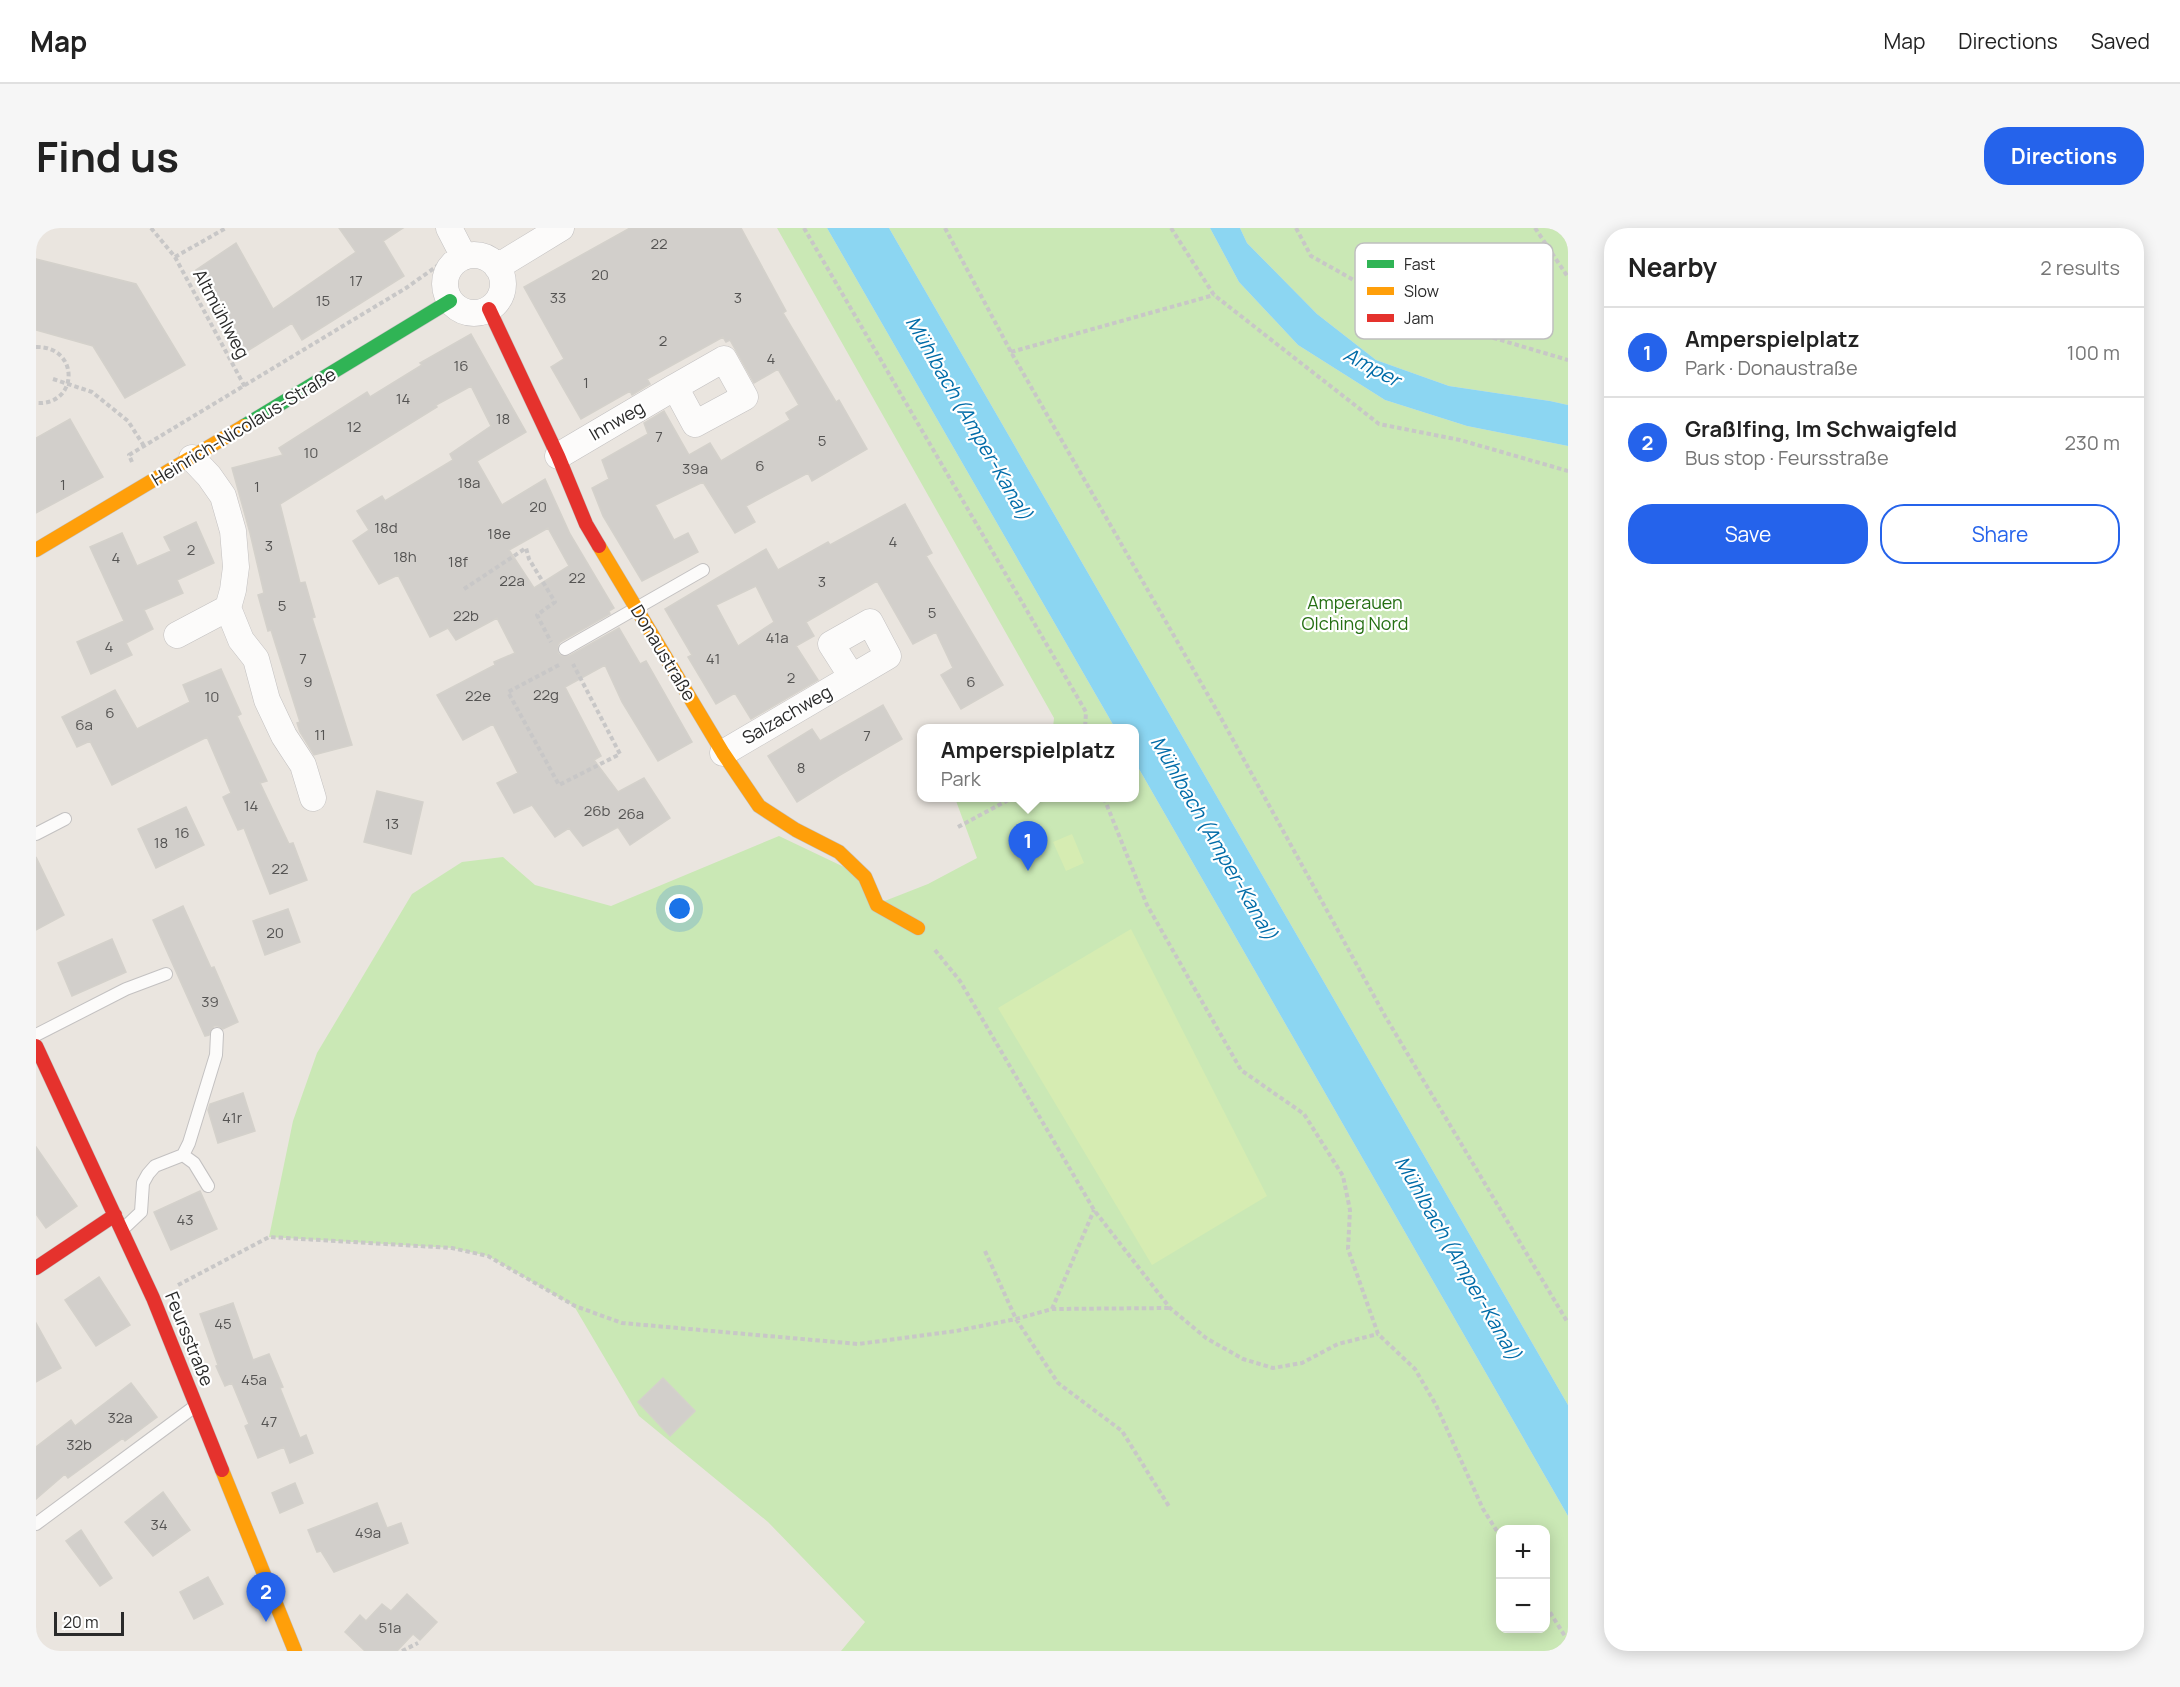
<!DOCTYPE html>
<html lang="en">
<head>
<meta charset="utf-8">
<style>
  body { margin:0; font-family:Manrope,sans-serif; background:#f6f6f6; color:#222 }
  .controls { position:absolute; right:18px; bottom:18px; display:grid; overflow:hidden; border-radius:12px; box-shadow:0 3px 15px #0003 }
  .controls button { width:54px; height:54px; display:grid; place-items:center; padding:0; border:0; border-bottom:2px solid #e0e0e0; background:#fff; color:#222; font:30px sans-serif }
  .scale { position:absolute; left:18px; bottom:15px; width:70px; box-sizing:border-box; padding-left:6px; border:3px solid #2a2a2a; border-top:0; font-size:16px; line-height:21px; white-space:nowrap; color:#2a2a2a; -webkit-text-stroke:4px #fff; paint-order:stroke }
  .you { position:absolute; left:644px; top:681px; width:21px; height:21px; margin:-15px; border:4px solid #fff; border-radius:50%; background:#1a73e8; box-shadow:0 0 0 9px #1a73e833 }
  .badge { display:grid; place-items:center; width:39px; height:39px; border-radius:50%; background:#2563eb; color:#fff; font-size:20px; font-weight:700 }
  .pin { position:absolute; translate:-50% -50px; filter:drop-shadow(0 2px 3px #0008) }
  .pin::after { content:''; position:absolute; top:32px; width:21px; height:18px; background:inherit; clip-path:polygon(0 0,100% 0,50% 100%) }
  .popup { position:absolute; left:881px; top:496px; width:222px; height:78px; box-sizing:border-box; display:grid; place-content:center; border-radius:12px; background:#fff; filter:drop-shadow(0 2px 4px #0005); font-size:20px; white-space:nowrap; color:#767676 }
  .popup b { font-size:22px; color:#222 }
  .popup::after { content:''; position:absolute; left:50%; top:100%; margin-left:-12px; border:12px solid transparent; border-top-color:#fff }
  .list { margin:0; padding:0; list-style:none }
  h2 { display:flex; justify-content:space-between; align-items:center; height:78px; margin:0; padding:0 24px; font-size:26px }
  h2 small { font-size:20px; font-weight:400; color:#767676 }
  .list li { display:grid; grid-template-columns:39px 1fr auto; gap:18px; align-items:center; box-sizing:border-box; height:90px; padding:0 24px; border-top:2px solid #e0e0e0 }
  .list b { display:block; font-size:22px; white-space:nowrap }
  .list p { margin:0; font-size:20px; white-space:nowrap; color:#767676 }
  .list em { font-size:20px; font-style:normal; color:#767676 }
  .actions { display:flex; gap:12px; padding:18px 24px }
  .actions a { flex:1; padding:14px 0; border:2px solid #2563eb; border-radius:24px; text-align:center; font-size:21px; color:#2563eb }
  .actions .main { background:#2563eb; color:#fff }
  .map { position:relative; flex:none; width:1532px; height:1423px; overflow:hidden; border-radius:24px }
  header { display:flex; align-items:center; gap:36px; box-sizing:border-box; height:84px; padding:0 30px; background:#fff; border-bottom:2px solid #e0e0e0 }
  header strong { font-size:28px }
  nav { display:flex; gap:33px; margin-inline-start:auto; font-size:21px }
  .intro { display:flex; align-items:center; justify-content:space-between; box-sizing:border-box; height:144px; padding:0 36px }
  h1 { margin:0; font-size:42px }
  .button { padding:15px 27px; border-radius:24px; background:#2563eb; color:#fff; font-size:21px; font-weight:700 }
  main { display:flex; gap:36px; padding:0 36px }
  aside { flex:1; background:#fff; border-radius:24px; box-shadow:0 3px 15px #0003 }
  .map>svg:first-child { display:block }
</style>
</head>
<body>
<header>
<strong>Map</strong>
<nav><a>Map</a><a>Directions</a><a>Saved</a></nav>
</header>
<div class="intro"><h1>Find us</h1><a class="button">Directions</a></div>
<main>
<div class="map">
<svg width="1532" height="1423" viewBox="0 0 1532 1423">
  <rect width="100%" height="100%" fill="#eae5df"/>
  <path fill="#cae8b5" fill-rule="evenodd" d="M741,0h50l288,500h-62l1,-10z
    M853,0h321l29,54 59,63 87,55 82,26 101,20v959z
    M1204,0h328v177l-18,-4 -101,-15 -73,-26 -59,-46 -70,-71z
    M1099,534l433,754v135h-727l24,-29 -97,-100 -129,-106 -65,-110 -86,-50 -36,-8 -183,-11 24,-116 24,-68 95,-159 50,-32 41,-5 32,28 76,21 168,-70 86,41 12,27 51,-20 49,-26 -22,-60h179zM1464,1302h46v98h-46z"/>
  <path fill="#d6ecb2" d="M1036,606l12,29 -18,8 -13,-29z
    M1095,701l136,267 -115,69 -154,-257z"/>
  <path fill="#8cd6f2" d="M791,0h62l679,1177v111l-433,-754 -1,-34h-19z
    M1174,0h30l7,15 70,71 59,46 73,26 101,15 18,4v41l-101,-20 -82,-26 -87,-55 -59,-63z"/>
  <path fill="#d2cfcb" stroke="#d4d1cb" stroke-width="1.5" fill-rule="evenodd" d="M303,0h64l-20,13 21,35 -102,64 -10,-17 -48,30 -48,-83 40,-27 37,66 83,-57z
    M594,0h111l45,83 -3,2 53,89 3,-2 28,49 -55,32 -4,-8 -62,33 9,16 -20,11 -32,-51 -48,23 19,35 14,-7 10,19 -56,29 -39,-65 -11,-28 17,-9 -7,-19 46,-26 -4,-11 20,-12 25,44 21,-12 11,18 69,-41 -4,-7 13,-8 -21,-36 -24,14 -24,-43 -4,2 -3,-5 -76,42 3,5 -18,11 -2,-4 -49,28 -30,-52 13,-8 -40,-72z
    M0,31l100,25 49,81 -60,33 -32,-52 -57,-16z
    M435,106l55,98 -49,29 25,44 43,-26 25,55 44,74 -5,3 1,3 -50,28 -2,3v8l3,3h8l50,-28 21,36 6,-3 46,81 -34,19 -36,-59 -17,-37 -40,22 36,69 -7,4 24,32 26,-14 26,40 -40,27 -12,-18 -35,19 -14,-18 -14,9 -23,-32 -18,8 -17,-30 21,-10 -25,-49 -30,16 -26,-45 58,-30 -1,-3 21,-9 -18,-35 -41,22 -8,-12 -18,9 -32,-62 -19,9 -26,-43 16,-11 -12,-19 25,-15 3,5 68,-41 -3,-6 41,-28 -20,-40 -35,19 1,2 -157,97 20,79 5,-1 10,35 -3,1 40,127 -38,10 -14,-23 -3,-9 3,-1 -29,-92 -3,1 -10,-36 6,-2 -14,-60 -18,-65 51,-13 -4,-7 88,-56 3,5 52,-32 -2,-2zM512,300l21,38 -35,22 -25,-38z
    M34,191l33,58 -67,36v-75z
    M869,276l27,49 -6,3 77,129 -42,24 -20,-34 12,-7 -17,-36 -23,12 -36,-63 -71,41 8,14 -18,10 22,34 -67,39 -16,-26 -19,11 -28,-47 4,-2 -27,-46 101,-60 12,21 50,-28 2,3zM720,358l18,36 -36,24 -22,-41z
    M160,294l18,41 -37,17 6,13 -39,17 9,19 -27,14 6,12 -41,19 -14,-32 47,-21 -34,-74 32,-14 15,33 34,-15 -7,-14z
    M185,441l20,45 -4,2 30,65 -7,2 29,61 4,-1 14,37 -37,14 -26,-66 -6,2 -15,-33 8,-4 -24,-56 -95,48 -22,-44 -13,6 -15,-30 53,-27 22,39 53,-27 -7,-17z
    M847,477l19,34 -62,36 -43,27 -29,-46 44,-27 8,12z
    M341,563l46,11 -12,52 -47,-12z
    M150,579l18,38 -48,23 -18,-39z
    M0,629l28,58 -28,15z
    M147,678l28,62 3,-1 24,55 -15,7 -5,-3h-4l-5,9 -4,1 -52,-116z
    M252,681l12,33 -35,13 -12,-34z
    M76,711l14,33 -54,24 -14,-33z
    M207,865l12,38 -37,12 -10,-33 2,-6z
    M0,919l41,59 -31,22 -10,-14z
    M164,963l17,38 -46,21 -17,-38z
    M63,1049l31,48 -34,21 -31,-46z
    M197,1075l20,57 16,-6 14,33 -3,1 20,50 6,-3 7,18 -23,10 -6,-16 -26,11 -13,-32 4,-2 -17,-41 -7,3 -9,-20 2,-1 -18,-51z
    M0,1095l25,45 -25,14z
    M627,1150l32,33 -25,25 -32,-34z
    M95,1155l26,34 -32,24 -2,-3 -55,40 -3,-4 -29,25v-52l35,-27 4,6z
    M259,1255l8,20 -23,10 -8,-20z
    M127,1264l27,38 -37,26 -28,-34z
    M341,1275l10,25 14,-5 7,20 -74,29 -13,-21 -4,1 -9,-22z
    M45,1302l31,48 -12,8 -34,-45z
    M172,1349l15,27 -29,15 -14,-27z
    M371,1366l30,28 -17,18 -7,-6 -16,17h-32l-20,-19 15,-17 6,6 16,-17 9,7z"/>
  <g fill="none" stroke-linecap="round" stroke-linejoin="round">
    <defs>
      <path id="lane" d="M529,421l138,-79
        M0,606l29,-15
        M0,807l90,-46 40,-15
        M147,927l11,8 14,23
        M87,1001l18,-17 2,-29 5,-9 7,-8 28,-11 6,-12 27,-88 1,-21
        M0,1296l158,-117"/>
      <path id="street" d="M413,0l15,29
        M409 56a29 29 0 1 1 58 0a29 29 0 1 1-58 0Z
        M461,39l64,-39
        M522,228l117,-69 20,37 50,-27 -21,-38 -49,28
        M156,230l17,18 14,20 10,35 3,36 -3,23 -5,18 13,32 15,19 11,41 17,36 19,29 10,33
        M141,407l51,-27
        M687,525l165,-97 -18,-34 -39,22 21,33"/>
      <path id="fast" d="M208,198l206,-125"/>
      <path id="slow" d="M563,318l124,207 36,53 37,24 43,22 26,25 12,28 41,23
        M0,322l208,-124
        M186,1242l73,181"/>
      <path id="jam" d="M453,81l69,147 28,68 13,22
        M0,818l117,252 69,172
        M0,1040l79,-53"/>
    </defs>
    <use href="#lane" stroke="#c3c1c1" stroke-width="14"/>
    <use href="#street" stroke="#c3c1c1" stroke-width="27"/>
    <use href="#fast" stroke="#c3c1c1" stroke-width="15"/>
    <use href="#slow" stroke="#c3c1c1" stroke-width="15"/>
    <use href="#jam" stroke="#c3c1c1" stroke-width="15"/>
    <path stroke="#c8c7c7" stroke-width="4" stroke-dasharray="4.5 3" stroke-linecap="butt" d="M115,0l24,29 70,130
      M768,0l282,484 -1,16
      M909,0l66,124 205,357 169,307 183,307
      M1135,0l43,67 165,129 81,16 108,31
      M1260,0l15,28 105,59 152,45
      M1499,0l33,49
      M139,29l51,-29
      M0,119c44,-1 43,59 0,56
      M975,124l203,-57
      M17,151l39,13 36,29 16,25
      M96,234l-3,-7 277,-167 34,-24
      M428,361l62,-41 3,11 26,43 -18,13 14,27
      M523,437l-51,27 51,93 61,-31 -47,-90
      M1068,570l43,107 94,165 63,44 39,62 7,34 -2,39 30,85 37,35 21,36 47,104 17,27
      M922,599l54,-29
      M899,722l25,31 134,229 76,98 36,30 37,21 30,9 29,-5 36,-19 40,-10
      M949,1023l31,68 42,64 64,48 48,77
      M142,1057l91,-48 183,11 36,8 87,50 47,17 236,21 98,-13 60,-12 36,-10 118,-1
      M1016,1081l42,-99
      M1510,1378l22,35
      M366,1423l16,-8"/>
    <use href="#lane" stroke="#fcfbfa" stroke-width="12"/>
    <use href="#street" stroke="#fcfbfa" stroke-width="26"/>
    <use href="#fast" stroke="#30b455" stroke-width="14"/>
    <use href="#slow" stroke="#ff9f0a" stroke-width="14"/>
    <use href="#jam" stroke="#e5322d" stroke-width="14"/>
  </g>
  <g text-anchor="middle" stroke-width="4.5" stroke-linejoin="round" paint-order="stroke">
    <g font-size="15" fill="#555453">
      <text x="623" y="21">22</text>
      <text x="564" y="52">20</text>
      <text x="320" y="58">17</text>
      <text x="522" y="75">33</text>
      <text x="702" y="75">3</text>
      <text x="287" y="78">15</text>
      <text x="627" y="118">2</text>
      <text x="735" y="136">4</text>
      <text x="425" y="143">16</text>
      <text x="550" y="160">1</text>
      <text x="367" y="176">14</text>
      <text x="467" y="196">18</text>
      <text x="318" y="204">12</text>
      <text x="623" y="214">7</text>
      <text x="786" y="218">5</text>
      <text x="275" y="230">10</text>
      <text x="724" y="243">6</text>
      <text x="659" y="246">39a</text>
      <text x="433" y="260">18a</text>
      <text x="27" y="262">1</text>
      <text x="221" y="264">1</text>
      <text x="502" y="284">20</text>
      <text x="350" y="305">18d</text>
      <text x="463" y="311">18e</text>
      <text x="857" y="319">4</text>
      <text x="233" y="323">3</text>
      <text x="155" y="327">2</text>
      <text x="369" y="334">18h</text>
      <text x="80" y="335">4</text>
      <text x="422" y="339">18f</text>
      <text x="541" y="355">22</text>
      <text x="476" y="358">22a</text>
      <text x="786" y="359">3</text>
      <text x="246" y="383">5</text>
      <text x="896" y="390">5</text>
      <text x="430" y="393">22b</text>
      <text x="741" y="415">41a</text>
      <text x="73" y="424">4</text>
      <text x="267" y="436">7</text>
      <text x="677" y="436">41</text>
      <text x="755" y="455">2</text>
      <text x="272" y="459">9</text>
      <text x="935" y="459">6</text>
      <text x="510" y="472">22g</text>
      <text x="442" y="473">22e</text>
      <text x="176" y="474">10</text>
      <text x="74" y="490">6</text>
      <text x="48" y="502">6a</text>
      <text x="284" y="512">11</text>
      <text x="831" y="513">7</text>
      <text x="765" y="545">8</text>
      <text x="215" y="583">14</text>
      <text x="561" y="588">26b</text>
      <text x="595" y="591">26a</text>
      <text x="356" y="601">13</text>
      <text x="146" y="610">16</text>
      <text x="125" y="620">18</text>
      <text x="244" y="646">22</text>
      <text x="239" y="710">20</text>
      <text x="174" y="779">39</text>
      <text x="196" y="895">41r</text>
      <text x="149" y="997">43</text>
      <text x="187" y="1101">45</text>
      <text x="218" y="1157">45a</text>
      <text x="84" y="1195">32a</text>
      <text x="233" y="1199">47</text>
      <text x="43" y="1222">32b</text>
      <text x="123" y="1302">34</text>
      <text x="332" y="1310">49a</text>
      <text x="354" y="1405">51a</text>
    </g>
    <g font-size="18" fill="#2a2a2a" stroke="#fff">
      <text transform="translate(185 86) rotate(62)" y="6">Altmühlweg</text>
      <text transform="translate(581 193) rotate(-30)" y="6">Innweg</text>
      <text transform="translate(208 199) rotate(-31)" y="6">Heinrich-Nicolaus-Straße</text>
      <text transform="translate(627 425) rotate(59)" y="6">Donaustraße</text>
      <text transform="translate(751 487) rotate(-30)" y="6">Salzachweg</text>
      <text transform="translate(153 1111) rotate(68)" y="6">Feursstraße</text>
    </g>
    <g font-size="18" fill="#256f13" stroke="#fff">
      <text x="1319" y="381">Amperauen<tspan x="1319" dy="21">Olching Nord</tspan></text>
    </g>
    <g font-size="20" font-style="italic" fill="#016ca8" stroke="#fff">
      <text transform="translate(1336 139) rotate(28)" y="7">Amper</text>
      <text transform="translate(933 190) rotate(60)" y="7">Mühlbach (Amper-Kanal)</text>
      <text transform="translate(1178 610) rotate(60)" y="7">Mühlbach (Amper-Kanal)</text>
      <text transform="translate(1422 1030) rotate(60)" y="7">Mühlbach (Amper-Kanal)</text>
    </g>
  </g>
  <rect x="1319" y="15" width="198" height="96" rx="9" fill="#fff" stroke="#bfbfbf" stroke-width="1.5"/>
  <rect x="1331" y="32" width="27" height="8" fill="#30b455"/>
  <rect x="1331" y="59" width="27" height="8" fill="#ff9f0a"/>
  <rect x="1331" y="86" width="27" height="8" fill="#e5322d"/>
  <g font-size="16" fill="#2a2a2a">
    <text x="1368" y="42">Fast</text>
    <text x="1368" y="69">Slow</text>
    <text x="1368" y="96">Jam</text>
  </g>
</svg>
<div class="controls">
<button>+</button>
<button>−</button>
</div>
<div class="scale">20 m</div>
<div class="you"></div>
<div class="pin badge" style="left:992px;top:643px">1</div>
<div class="popup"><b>Amperspielplatz</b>Park</div>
<div class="pin badge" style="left:230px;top:1394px">2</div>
</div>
<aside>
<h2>Nearby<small>2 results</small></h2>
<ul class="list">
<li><span class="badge">1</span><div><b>Amperspielplatz</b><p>Park · Donaustraße</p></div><em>100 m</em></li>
<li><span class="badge">2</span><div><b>Graßlfing, Im Schwaigfeld</b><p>Bus stop · Feursstraße</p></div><em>230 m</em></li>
</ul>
<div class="actions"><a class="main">Save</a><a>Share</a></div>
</aside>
</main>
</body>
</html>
